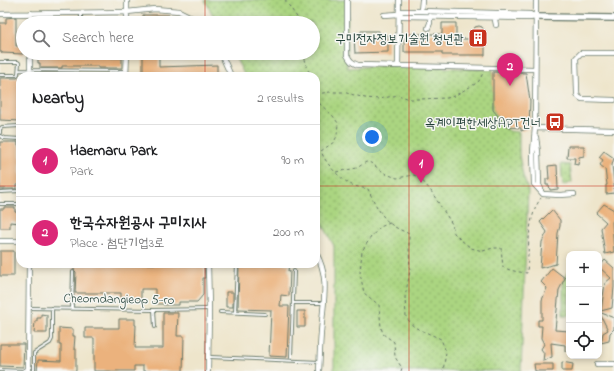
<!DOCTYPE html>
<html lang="en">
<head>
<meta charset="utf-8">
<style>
  body { margin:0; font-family:"Indie Flower","Poor Story",sans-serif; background:#f6f6f6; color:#202124 }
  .controls { position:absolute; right:12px; bottom:12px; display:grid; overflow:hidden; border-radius:8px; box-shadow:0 2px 6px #0003 }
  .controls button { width:36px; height:36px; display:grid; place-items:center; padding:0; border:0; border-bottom:1px solid #e0e0e0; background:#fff; color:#202124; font:20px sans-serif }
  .you { position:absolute; left:372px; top:137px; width:14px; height:14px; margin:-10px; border:3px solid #fff; border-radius:50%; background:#1a73e8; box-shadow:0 0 0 6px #1a73e833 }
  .badge { display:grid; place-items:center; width:26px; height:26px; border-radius:50%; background:#db2777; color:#fff; font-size:13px; font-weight:700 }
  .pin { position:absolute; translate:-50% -33px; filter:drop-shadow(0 1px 2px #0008) }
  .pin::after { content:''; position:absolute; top:21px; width:14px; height:12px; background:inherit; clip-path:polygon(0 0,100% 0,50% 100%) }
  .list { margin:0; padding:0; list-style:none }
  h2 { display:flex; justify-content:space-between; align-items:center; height:52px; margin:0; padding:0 16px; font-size:17px }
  h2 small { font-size:13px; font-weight:400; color:#757577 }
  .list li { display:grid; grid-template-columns:26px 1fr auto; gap:12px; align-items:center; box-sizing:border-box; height:72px; padding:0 16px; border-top:1px solid #e0e0e0 }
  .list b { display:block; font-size:15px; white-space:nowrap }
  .list p { margin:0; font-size:13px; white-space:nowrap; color:#757577 }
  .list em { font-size:13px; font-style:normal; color:#757577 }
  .icon { flex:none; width:22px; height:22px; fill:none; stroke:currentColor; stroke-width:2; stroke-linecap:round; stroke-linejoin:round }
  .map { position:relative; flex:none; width:614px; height:371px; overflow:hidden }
  .search { position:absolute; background:#fff; box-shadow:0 2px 6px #0003; left:16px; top:16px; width:304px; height:44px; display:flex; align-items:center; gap:10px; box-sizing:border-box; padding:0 14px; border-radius:22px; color:#757577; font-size:15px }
  .panel { position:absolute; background:#fff; box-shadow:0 2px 6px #0003; left:16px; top:72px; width:304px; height:196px; border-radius:12px }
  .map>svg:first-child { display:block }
</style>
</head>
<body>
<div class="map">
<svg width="614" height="371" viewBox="0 0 614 371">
  <defs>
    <pattern id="park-dots" width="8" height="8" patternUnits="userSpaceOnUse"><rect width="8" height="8" fill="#abd581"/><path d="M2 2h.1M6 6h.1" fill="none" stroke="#8bae6a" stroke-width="1.8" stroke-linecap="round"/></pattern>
  </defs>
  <rect width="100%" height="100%" fill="#f6f6f2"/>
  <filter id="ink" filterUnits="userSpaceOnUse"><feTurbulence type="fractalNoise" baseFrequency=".025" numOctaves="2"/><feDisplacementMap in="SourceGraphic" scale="8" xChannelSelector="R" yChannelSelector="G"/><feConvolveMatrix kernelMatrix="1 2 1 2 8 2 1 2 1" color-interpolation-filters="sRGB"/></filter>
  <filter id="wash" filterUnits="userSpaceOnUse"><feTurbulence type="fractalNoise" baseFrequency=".012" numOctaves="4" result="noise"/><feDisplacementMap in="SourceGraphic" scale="16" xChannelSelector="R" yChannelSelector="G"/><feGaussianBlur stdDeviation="0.9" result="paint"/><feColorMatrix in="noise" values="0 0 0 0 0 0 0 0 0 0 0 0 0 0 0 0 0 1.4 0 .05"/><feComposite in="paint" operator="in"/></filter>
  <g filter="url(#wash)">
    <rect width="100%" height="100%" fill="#eee5cb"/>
    <path fill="url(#park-dots)" stroke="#65895a" d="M205,0h143l-1,68 51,-3 95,5v40l16,21 10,1v23l4,21 5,14 -7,181h-187v-125l-18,-35v-135h-71l-12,-23h80v-30h-96z
      M561,164l9,1 2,17 -9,4z
      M569,269v46h-6v-34z"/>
    <g id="blocks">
      <path fill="#ebb27d" d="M143,15h26v8h-26z
        M16,17v29h7v8l-21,-1v-1h-2v-29h6v-5z
        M442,23h14v16h16v-4h1l1,-6 1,-2 4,-1 3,1 2,4 -2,5h3v19h-43v-3h-38v-18h38z
        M361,31h18v4h9v17l-33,1 -1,-17h7z
        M38,53h73v5h11v10h-24v-2h-36v2h-22v-5h-2z
        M143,53h16v14l58,-2v11h-74z
        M493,72l33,1 4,28 -1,27 -8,3v-3l-14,-1 -14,-17z
        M40,73h34v3h-34z
        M20,77v44l-20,-1v-42h17z
        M0,142h18v4h2v39h-4v4h-16z
        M568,146h16v10l-5,1 -1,8 -4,-1 1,-6h-8z
        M604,151l10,7 -2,7 2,19v9l-8,1v-9h1l-2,-16 -5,-4 3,-5 -4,-3z
        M557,165l1,24 -8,1 -1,-5h-3v-6h3l-1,-13z
        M604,204l10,6v9l-2,3 2,30 -9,2 -4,-26 5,-6 -10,-9z
        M4,207h11v5l5,1v10l-10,-1v6h-10v-19h4z
        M552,210l8,10v6l-2,7 -2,31 -16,4 2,-26 5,-10 -7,-10z
        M0,251h14v25h-14z
        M605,260l9,8v19l-2,21 -11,3 4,-28 6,-5 -12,-11z
        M74,264h130l1,14h-2v17l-6,7h-18v3h-16l1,-1h-9v-15h-14v11h-7v1h-13v-8h-46l1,-21 -2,-2z
        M239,264h50l-1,7h2l-1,25 -8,-1 -1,11h9l-2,51 -18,-1 2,-46 -33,-1z
        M552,268l13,10 -6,12 -4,40 14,1v20h-4v-6l-14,-2 1,14 -9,4 1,-8 -3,-4 3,-5 -3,-6 1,-12h-4v-6h4v-20l5,-12 -6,-6z
        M226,292h7v15h-7z
        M297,311h8v16h-8z
        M599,312l15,6v11l-4,4 -1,8 -8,2 2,-10 5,-3z
        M163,313h15l-1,23h7l-1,35h-40v-5h-9v5h-40v-33h-9v-10h34v-9h16v6h1l-1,23h28z
        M41,314l6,1v18h-13l1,-12h2v-3h4z
        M59,328l14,1v7h2l-1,13h2v22h-39l1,-11 23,1v-16h-2z
        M0,344h24l-1,23 -23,-1z
        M562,362l11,2 -1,7h-10z
        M534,364h19v7h-18z"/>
    </g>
  </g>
  <g filter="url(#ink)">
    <use href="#blocks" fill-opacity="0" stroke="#677869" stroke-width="1"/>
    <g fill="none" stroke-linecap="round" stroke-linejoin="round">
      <defs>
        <path id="service" d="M81,23v-10
          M0,62h18l1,1 -1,11 -1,1h-17
          M19,70l106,1
          M0,133v-4l2,-2 18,-1
          M0,136l4,2 16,1
          M0,192l20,-1
          M0,204h20
          M293,303h31
          M29,308l125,2 55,-1
          M72,308l1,-36
          M154,310l1,17
          M220,312l45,2
          M235,313l2,-49
          M210,357l109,5
          M291,357l3,-86
          M0,370l22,1 5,-2
          M34,371v-18l16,-10 2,-4v-31"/>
        <path id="minor" d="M347,0v55c3,6 5,8 11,10l177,4
          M536,0l-1,128 -2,24 1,32 9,10 17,1 14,-1
          M421,11l1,-11
          M399,13l3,-2h19l109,3 6,3
          M399,13l3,3 127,2 7,-1
          M0,14l127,-2 28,-3 24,2 10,5 9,7
          M494,14l2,11
          M384,15l15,-1
          M31,23v-10
          M127,23v-23
          M428,28l2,-5v-7
          M221,53l10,23
          M614,53h-33l-5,5 1,34c0,4 1,5 5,7l32,1
          M398,65l1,-65
          M30,76v-23
          M126,76l1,-23
          M535,128l79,2
          M536,137l2,15 1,33 2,4
          M0,241h20
          M316,253c13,23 8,44 6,69 -2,16 -2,33 -3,49
          M597,364h17
          M28,371l1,-107
          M208,371l1,-62 -1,-45"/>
        <path id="tertiary" d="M536,17l78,1"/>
      </defs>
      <use href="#service" stroke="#677869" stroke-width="4"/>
      <use href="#minor" stroke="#677869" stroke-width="6"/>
      <use href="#tertiary" stroke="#677869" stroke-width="8"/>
      <path stroke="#677869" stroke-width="1" stroke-dasharray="3 3" stroke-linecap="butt" d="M285,0l16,23
        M303,53l7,23
        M316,94l14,-2h13l22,6 14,1 19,-4 12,4h9l28,-1 7,-2 21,-12 4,-3 4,-8
        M316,98l3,5 14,13 5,7 -1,13 -3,6 -13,9c4,12 20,29 31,34 5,2 11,3 16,4 6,13 13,28 24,36 5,4 12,6 17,9v15l1,22 -5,26 1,20 8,10 27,12 5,13 -3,19
        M336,172l21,-4 9,-6 5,1 15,11 11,4 17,-3 7,4 10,12 21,33 2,9 7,7 10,8 12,3 10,-3h8l2,19c7,4 16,5 24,6 2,-24 0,-56 14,-75
        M390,223l-10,4 -9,10 -9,14 -2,22 4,20 15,12 2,22 2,7 11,8 1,15 7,11 -1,3"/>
      <use href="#service" stroke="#fff" stroke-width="2"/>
      <use href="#minor" stroke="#fff" stroke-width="4.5"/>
      <use href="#tertiary" stroke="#fff" stroke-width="5.5"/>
    </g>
  </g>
  <path fill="none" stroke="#c8321e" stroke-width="1" stroke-opacity="0.55" d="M205,0v23M409,0v371M205,53v23M0,186h20M316,186h298M205,264v107"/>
  <defs>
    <symbol id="building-square" viewBox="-11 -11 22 22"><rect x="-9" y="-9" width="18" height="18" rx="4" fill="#c8321e" stroke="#f6f6f2"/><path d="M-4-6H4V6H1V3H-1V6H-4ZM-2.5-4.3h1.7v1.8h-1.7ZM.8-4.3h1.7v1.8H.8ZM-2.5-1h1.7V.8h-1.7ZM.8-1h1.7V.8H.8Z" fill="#fff"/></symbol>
    <symbol id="bus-square" viewBox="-11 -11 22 22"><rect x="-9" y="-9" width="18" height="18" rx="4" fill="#c8321e" stroke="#f6f6f2"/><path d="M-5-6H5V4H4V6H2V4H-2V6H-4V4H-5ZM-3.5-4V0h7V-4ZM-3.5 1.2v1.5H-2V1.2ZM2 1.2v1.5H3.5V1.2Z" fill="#fff"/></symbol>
  </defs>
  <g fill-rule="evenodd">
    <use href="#building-square" x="467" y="27" width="22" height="22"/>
    <use href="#bus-square" x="544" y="111" width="22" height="22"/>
  </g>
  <g text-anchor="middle" stroke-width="3" stroke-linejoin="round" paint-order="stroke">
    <g font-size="13" fill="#1f3d34" stroke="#f6f6f2" text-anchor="end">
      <text x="464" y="43">구미전자정보기술원 청년관</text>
      <text x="541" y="127">옥계이편한세상APT건너</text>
    </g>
    <g font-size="13" fill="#1f3d34" stroke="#f6f6f2">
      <text transform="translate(119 298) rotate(1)" y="5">Cheomdangieop 5-ro</text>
    </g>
  </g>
</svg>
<div class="controls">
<button>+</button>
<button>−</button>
<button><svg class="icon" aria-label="locate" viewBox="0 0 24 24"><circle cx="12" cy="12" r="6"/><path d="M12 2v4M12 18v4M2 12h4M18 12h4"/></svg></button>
</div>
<div class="you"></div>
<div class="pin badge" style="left:421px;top:183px">1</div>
<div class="pin badge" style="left:510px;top:86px">2</div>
<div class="search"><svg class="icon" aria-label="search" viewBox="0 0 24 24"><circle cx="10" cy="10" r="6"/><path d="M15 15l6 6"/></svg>Search here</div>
<section class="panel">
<h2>Nearby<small>2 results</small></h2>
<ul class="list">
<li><span class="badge">1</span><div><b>Haemaru Park</b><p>Park</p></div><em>90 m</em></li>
<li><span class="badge">2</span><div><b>한국수자원공사 구미지사</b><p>Place · 첨단기업3로</p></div><em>200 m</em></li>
</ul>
</section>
</div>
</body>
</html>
